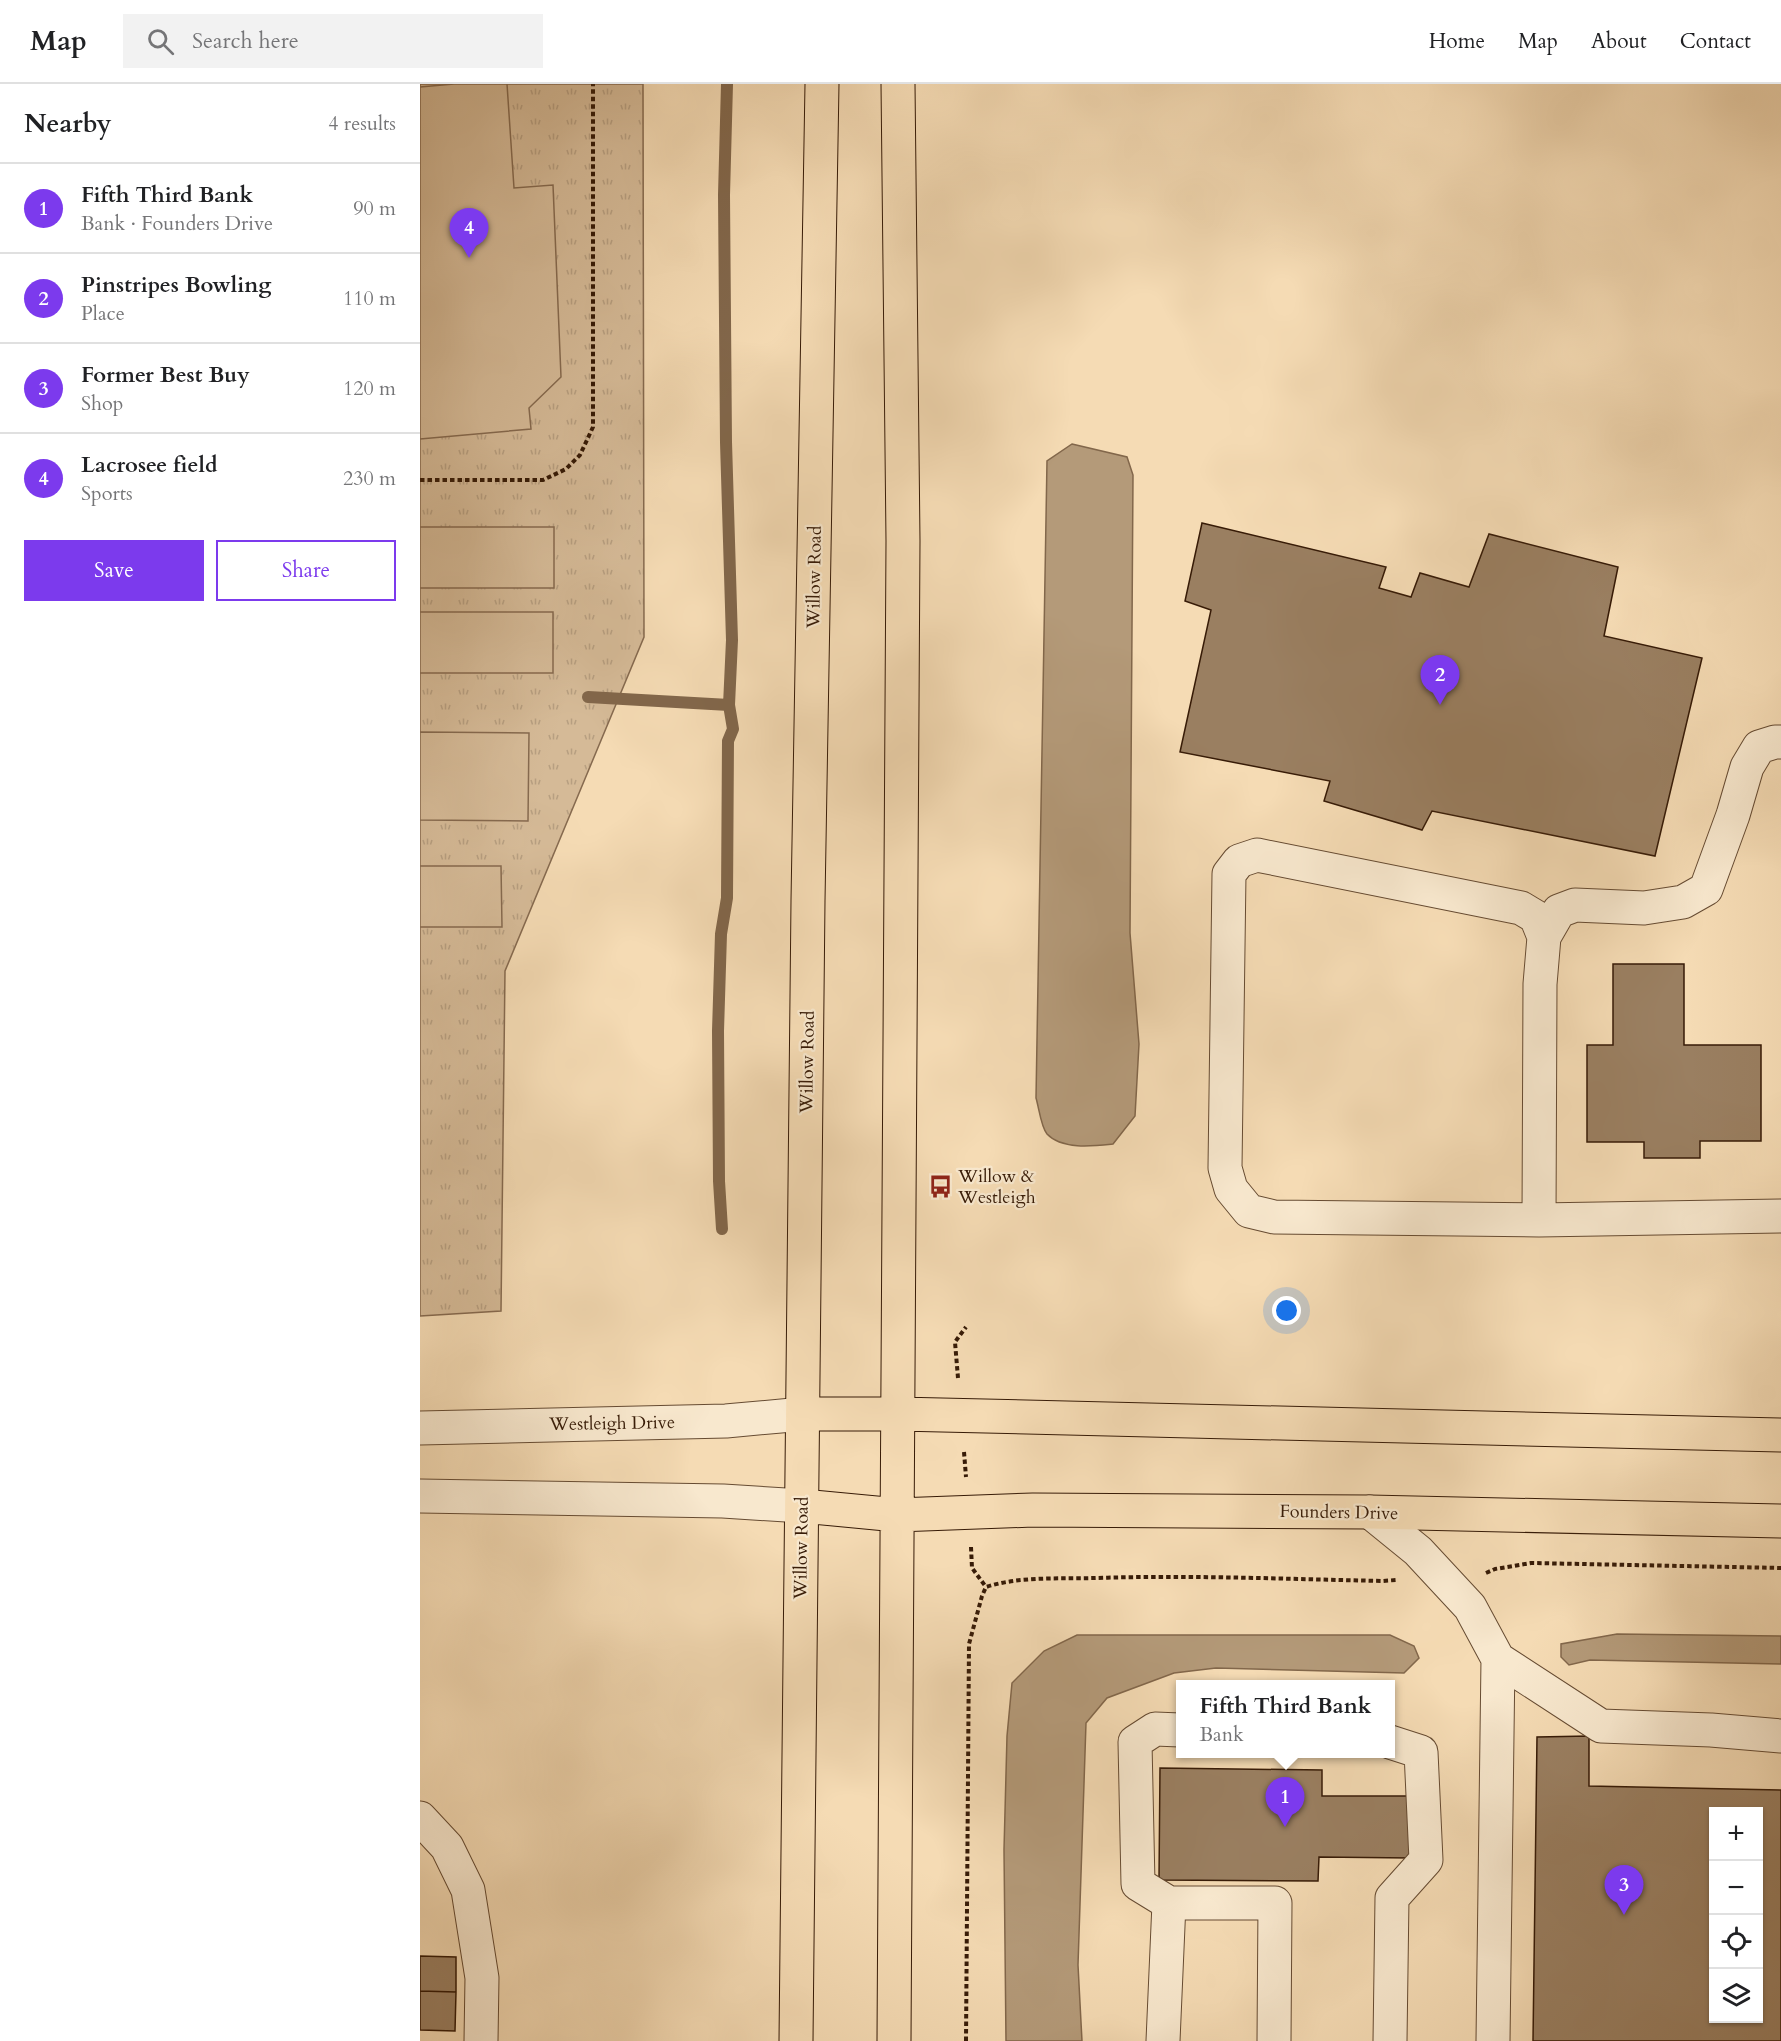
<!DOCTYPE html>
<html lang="en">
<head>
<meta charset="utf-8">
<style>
  body { margin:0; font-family:Cardo,serif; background:#f2f2f2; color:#202124 }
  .controls { position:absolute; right:18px; bottom:18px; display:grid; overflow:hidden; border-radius:0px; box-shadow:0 2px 4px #0004 }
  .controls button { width:54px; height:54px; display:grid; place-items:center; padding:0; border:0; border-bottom:2px solid #e0e0e0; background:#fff; color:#202124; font:30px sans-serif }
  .you { position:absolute; left:867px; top:1227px; width:21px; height:21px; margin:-15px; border:4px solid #fff; border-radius:50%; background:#1a73e8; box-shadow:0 0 0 9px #1a73e833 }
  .badge { display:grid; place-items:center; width:39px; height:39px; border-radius:50%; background:#7c3aed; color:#fff; font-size:20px; font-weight:700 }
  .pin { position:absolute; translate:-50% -50px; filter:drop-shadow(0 2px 3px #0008) }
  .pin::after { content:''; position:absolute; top:32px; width:21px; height:18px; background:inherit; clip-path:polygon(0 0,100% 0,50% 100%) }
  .popup { position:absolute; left:756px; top:1596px; width:219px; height:78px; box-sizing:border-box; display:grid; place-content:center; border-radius:0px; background:#fff; filter:drop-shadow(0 2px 4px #0005); font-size:20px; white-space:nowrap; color:#757577 }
  .popup b { font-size:22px; color:#202124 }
  .popup::after { content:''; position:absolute; left:50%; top:100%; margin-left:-12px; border:12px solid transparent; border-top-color:#fff }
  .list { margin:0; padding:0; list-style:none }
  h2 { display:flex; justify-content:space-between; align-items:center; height:78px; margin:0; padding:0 24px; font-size:26px }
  h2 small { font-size:20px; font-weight:400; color:#757577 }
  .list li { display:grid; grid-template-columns:39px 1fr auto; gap:18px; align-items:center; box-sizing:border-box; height:90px; padding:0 24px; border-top:2px solid #e0e0e0 }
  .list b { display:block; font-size:22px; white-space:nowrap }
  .list p { margin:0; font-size:20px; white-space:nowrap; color:#757577 }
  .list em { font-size:20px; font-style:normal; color:#757577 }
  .actions { display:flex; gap:12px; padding:18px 24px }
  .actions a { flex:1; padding:14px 0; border:2px solid #7c3aed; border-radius:0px; text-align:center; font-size:21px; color:#7c3aed }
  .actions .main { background:#7c3aed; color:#fff }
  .icon { flex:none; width:33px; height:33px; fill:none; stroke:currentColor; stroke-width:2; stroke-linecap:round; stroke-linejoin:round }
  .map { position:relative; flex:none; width:1361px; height:1957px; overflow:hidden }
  header { display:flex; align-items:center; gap:36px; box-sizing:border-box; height:84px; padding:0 30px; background:#fff; border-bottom:2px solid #e0e0e0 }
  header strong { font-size:28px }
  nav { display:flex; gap:33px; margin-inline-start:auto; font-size:21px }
  .search { width:420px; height:54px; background:#f2f2f2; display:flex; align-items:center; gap:15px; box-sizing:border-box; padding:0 21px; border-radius:0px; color:#757577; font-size:22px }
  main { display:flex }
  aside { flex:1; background:#fff }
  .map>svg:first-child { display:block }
</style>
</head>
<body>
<header>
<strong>Map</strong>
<div class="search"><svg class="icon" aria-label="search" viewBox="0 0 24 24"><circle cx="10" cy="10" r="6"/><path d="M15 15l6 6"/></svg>Search here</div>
<nav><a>Home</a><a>Map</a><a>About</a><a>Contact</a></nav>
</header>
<main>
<aside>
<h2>Nearby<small>4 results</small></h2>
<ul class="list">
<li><span class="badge">1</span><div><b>Fifth Third Bank</b><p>Bank · Founders Drive</p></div><em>90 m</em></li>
<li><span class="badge">2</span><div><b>Pinstripes Bowling</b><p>Place</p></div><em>110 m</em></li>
<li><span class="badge">3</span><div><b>Former Best Buy</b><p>Shop</p></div><em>120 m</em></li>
<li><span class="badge">4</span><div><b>Lacrosee field</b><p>Sports</p></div><em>230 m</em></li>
</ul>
<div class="actions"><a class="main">Save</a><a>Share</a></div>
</aside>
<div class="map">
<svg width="1361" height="1957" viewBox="0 0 1361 1957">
  <defs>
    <pattern id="park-tufts" width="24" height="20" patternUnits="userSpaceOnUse" patternTransform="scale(1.5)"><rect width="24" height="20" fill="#d5ba97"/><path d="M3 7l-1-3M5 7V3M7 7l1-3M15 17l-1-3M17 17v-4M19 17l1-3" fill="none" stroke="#b79f81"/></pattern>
  </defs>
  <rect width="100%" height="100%" fill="#f5dbb4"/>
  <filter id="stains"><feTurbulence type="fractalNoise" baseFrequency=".00333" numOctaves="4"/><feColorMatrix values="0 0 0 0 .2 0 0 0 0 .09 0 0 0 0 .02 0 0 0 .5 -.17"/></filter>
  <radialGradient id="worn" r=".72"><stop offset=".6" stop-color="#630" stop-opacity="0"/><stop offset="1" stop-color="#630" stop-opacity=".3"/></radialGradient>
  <path fill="url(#park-tufts)" stroke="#866a4f" stroke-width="1.5" d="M0,0h223l1,553 -139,334 -4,340 -81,5z"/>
  <path fill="#d5ba97" stroke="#866a4f" stroke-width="1.5" d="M34,0h53l7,104 39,-3 8,192 -32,31 2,21 -111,10v-352z
    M0,443h134v61h-134z
    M0,528h133v61h-133z
    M0,648l109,1 -1,88 -108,-1z
    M0,782h81l1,61h-82z"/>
  <path fill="#b49a79" stroke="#82674b" stroke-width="1.5" d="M652,360l55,13 6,18 -3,458 9,111 -4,72 -22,28c-19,2 -51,6 -66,-10 -6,-7 -8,-26 -11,-36l11,-637z
    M1197,1550l164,2v28l-191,-4 -21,5 -8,-8v-13z
    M657,1551h313l24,11 5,12 -15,15 -188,-5 -42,5 -67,25 -21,25 -8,242 4,76h-76l-2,-191 3,-114 5,-53 32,-32z"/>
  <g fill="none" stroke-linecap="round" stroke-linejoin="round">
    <path stroke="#82674b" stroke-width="12" d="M168,613l141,8 3,-65 -6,-198 -2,-247 3,-111
      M302,1145l-3,-48 -1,-150 3,-97 6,-36 1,-157 5,-12 -4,-24"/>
  </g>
  <path fill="#9a7f61" stroke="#371b07" stroke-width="1.5" fill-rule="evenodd" d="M782,439l184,44 -7,21 32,9 9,-24 49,14 20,-53 129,33 -14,69 98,22 -47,198 -223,-45 -10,19 -98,-29 6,-20 -150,-29 31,-142 -26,-9z
    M1193,880h71v81h77v96h-61v17h-56v-16h-57v-97h26z
    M1169,1652v50l192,4v251h-248l4,-304zM1294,1728h44v206h-44z
    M740,1684l162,2v26h89v62l-92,-1 -1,24 -159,-1z
    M0,1872l36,1v35l-36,-1z
    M0,1907l36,1 -1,39 -35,-1z"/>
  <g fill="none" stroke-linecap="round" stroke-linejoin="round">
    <defs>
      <path id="minor" d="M1124,853l-8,-20 -15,-9 -264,-53 -18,6 -10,13 -4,294 6,21 18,22 25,6 265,3 242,-4
        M1119,1136l1,-236 4,-47 15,-26 16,-6 69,3 39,-6 23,-13 27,-74 14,-48 12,-20 16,-5h6
        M0,1344l306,-7 77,-7
        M0,1412l303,5 79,5
        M950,1428l48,39 52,56 28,52 103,67 110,4 70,6
        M760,1646l-25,-1 -20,13 3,142 31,19h106l-1,138
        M0,1734l27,29 21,43 14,88 -1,63
        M743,1957l6,-138
        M970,1957l2,-143 34,-38 -5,-108 -31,-10
        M1073,1957l5,-382"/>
      <path id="major" d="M383,1330h95l883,21
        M382,1422l95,9 136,-5 337,2 411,9
        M376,1957l12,-1140 14,-817
        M474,1957l9,-1500 -5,-457"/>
    </defs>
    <use href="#minor" stroke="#664b32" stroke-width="35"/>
    <use href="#major" stroke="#371b07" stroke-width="35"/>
    <path stroke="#371b07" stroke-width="4" stroke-dasharray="4.5 3" stroke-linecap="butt" d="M0,396h123l23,-11 14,-14 13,-28v-343
      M538,1294l-3,-36 11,-15
      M544,1368l2,25
      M551,1463l1,21 14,19
      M1066,1489l9,-4 36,-6 250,5
      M546,1957l3,-397 13,-48 4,-9c34,-11 74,-8 109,-9 96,-3 192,1 288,3l13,-1"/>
    <use href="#minor" stroke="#f8e8ce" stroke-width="33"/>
    <use href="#major" stroke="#f5dbb4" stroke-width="33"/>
  </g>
  <defs>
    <symbol id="bus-bare" viewBox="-9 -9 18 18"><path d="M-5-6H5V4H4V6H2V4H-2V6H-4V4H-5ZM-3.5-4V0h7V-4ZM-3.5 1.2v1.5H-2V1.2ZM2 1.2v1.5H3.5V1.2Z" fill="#8f2418" stroke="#f8e8ce" stroke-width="2.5" paint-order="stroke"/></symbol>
  </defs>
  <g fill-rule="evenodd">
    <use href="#bus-bare" x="504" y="1086" width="33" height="33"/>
  </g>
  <g text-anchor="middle" stroke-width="4.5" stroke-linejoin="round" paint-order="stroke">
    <g font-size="18" fill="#371b07" stroke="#f8e8ce">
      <text transform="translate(394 493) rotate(-89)" y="6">Willow Road</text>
      <text transform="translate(387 978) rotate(-89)" y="6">Willow Road</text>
      <text transform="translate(192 1339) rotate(-1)" y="6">Westleigh Drive</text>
      <text transform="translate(919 1428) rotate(1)" y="6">Founders Drive</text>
      <text transform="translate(381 1464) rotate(-89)" y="6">Willow Road</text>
    </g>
    <g font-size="18" fill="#371b07" stroke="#f8e8ce" text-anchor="start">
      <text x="538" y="1098">Willow &amp;<tspan x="538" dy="21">Westleigh</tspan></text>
    </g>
  </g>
  <rect width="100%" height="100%" filter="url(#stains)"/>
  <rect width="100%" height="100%" fill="url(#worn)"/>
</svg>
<div class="controls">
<button>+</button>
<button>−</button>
<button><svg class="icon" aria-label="locate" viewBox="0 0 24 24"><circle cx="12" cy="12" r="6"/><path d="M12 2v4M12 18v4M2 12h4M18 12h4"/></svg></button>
<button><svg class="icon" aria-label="layers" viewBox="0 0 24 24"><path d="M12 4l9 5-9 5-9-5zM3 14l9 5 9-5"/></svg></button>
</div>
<div class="you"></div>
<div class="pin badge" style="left:865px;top:1743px">1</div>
<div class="popup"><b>Fifth Third Bank</b>Bank</div>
<div class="pin badge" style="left:1020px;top:621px">2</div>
<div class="pin badge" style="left:1204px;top:1831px">3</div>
<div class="pin badge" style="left:49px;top:174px">4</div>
</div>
</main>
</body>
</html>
